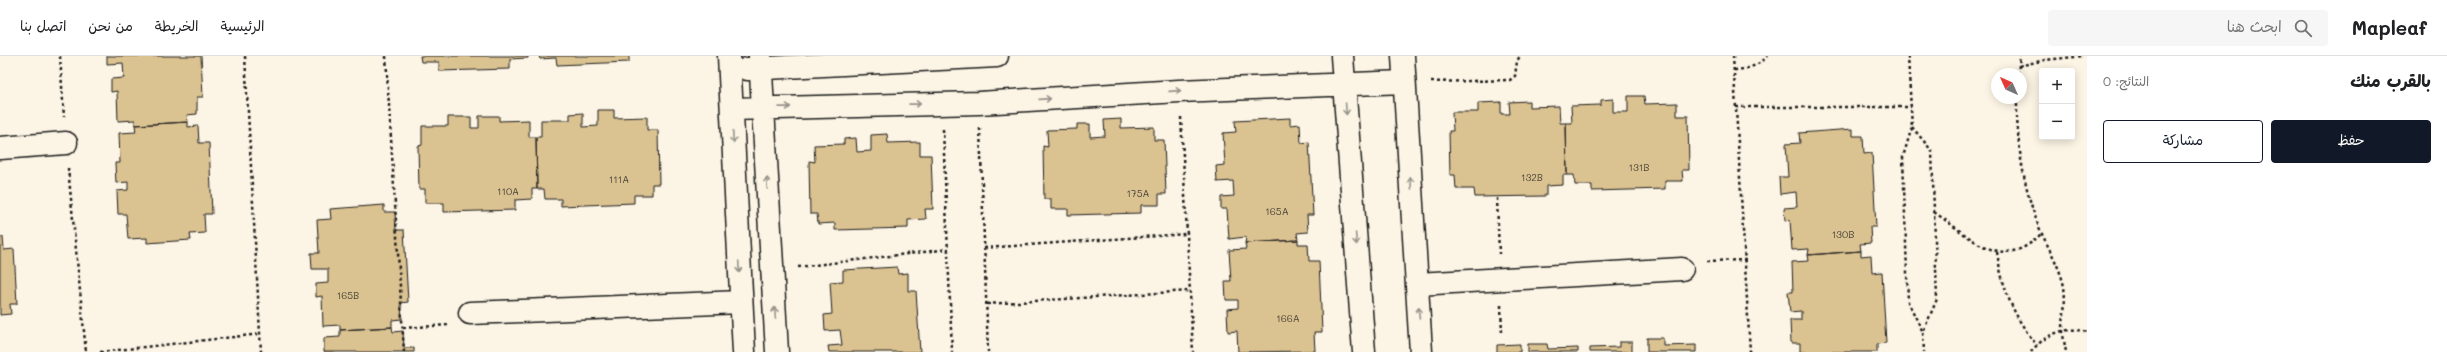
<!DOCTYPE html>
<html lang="ar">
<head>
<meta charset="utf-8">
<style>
  body { margin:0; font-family:Mali,"Playpen Sans Arabic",sans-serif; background:#f6f6f6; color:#202124; direction:rtl }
  .controls { position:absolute; right:12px; top:12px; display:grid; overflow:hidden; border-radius:4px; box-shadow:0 2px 10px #0003 }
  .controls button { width:36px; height:36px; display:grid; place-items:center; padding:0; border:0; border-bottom:1px solid #e0e0e0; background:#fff; color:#202124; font:20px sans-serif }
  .compass { position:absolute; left:1991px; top:12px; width:36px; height:36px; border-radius:50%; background:#fff; box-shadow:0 2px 10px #0003; rotate:315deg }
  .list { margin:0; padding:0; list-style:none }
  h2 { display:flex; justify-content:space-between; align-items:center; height:52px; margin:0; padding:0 16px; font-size:17px }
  h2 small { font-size:13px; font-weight:400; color:#757577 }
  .actions { display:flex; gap:8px; padding:12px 16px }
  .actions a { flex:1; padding:9px 0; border:1px solid #111827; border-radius:4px; text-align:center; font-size:14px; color:#111827 }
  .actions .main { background:#111827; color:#fff }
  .icon { flex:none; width:22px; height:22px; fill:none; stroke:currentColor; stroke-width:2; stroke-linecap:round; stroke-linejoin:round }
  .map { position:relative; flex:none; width:2087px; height:296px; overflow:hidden; direction:ltr }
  header { display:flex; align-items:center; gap:24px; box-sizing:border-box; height:56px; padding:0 20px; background:#fff; border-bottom:1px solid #e0e0e0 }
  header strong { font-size:19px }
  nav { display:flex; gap:22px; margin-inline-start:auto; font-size:14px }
  .search { width:280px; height:36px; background:#f6f6f6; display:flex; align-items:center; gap:10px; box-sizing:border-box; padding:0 14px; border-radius:4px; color:#757577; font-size:15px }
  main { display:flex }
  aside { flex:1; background:#fff }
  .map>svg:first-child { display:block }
</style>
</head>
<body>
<header>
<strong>Mapleaf</strong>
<div class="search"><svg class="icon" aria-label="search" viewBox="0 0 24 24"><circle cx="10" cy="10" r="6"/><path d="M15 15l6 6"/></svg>ابحث هنا</div>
<nav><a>الرئيسية</a><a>الخريطة</a><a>من نحن</a><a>اتصل بنا</a></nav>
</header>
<main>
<aside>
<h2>بالقرب منك<small>النتائج: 0</small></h2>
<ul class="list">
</ul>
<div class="actions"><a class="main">حفظ</a><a>مشاركة</a></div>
</aside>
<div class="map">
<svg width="2087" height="296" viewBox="0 0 2087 296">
  <rect width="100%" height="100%" fill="#fcf5e5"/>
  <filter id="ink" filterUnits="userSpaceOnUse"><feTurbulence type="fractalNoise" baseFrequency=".025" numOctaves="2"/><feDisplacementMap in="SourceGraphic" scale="8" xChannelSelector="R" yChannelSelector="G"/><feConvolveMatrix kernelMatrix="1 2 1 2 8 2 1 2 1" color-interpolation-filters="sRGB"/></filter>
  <g filter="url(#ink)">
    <path fill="#dbc291" stroke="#1c1c1c" d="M107,0h94l2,41h-6v17l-10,1 1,7 -53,3v-5l-17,1 -1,-30 -6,1v-13l13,-1 -1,-15 -16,1z
      M420,0h108v2l-18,1v10l-71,2v-9h-18z
      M539,0h90v6l-72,3 -1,-7 -16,1z
      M1628,40h16l1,8 32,-1v13h11l1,54h-7l1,11h-18v8l-73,2v-6h-17l-1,-10h-7l-1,-52h6l-1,-17 30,-1v-5l12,-1v13h15z
      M1529,45v6l30,-1 1,17h6l1,52h-4v10l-17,1v10l-71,1 -1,-8h-18l-1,-14h-5l-1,-44h4l-1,-19h26v-9l23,-1v12h9l-1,-12z
      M598,54h16v8l33,-1v13h11l1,54h-7v11h-18v8l-73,3v-7h-16l-1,-10h-7l-1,-52h5v-17h29v-6l13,-1v14l15,-1z
      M479,60h20v5l30,-1v17h7l1,52h-5v10l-17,1v10l-71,2v-9h-19v-14h-6l-1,-43 4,-1v-19h26v-9h23v11h8z
      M1290,62v7l10,-1 1,19 8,-1 4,73h-6l1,17 -11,1 1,7 -53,3 1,-6 -17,2 -2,-30h-6v-12l13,-1 -1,-15 -16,1 -1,-16 9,-1 -2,-32 13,-1 -1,-11z
      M1121,63v9l33,-1v13h10l2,54h-7v11h-18v8l-73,2v-6h-17v-10h-7l-1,-53 5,1 -1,-17 30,-1v-5h13v13l15,-1 -1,-16z
      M188,66v5l10,-1 1,17h10l3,71h-8l1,19 -15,1 1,6 -44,3v-5l-19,1 -2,-25h-8l-1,-23 11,-1v-8l-12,1 -1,-20h5l-1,-30 17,-1 -1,-7z
      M1853,73v7h10l1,18 8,-1 4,74h-6l1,16 -11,1 1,7 -53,4 1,-6 -17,1 -2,-30 -5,1 -1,-13 13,-1 -1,-15 -16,2 -1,-17h9l-2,-33 14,-1 -1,-10z
      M887,78l1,9 32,-1v13h11l2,54h-8l1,10 -18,1v8l-73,2v-7l-17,1 -1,-10h-7l-1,-53 6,1 -1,-17 30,-1v-5l12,-1 1,14 14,-1v-16z
      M384,149v7h11l1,18h8l4,72 -7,1 1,16 -10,1v7l-52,3v-5l-17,1 -1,-30 -6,1v-13l12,-1v-14h-16l-1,-16h8l-2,-33 14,-1 -1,-10z
      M0,181h3l1,13 10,-1 3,55h-7l1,10 -11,1z
      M1298,184v4h10l1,17h10l3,71h-8l1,19 -77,1 -1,-21 -9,1 -1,-23 11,-1v-8h-12l-1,-19h6l-2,-31 17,-1 -1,-6z
      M1861,195v5l10,-1 1,18 10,-1 4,71 -9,1v8h-77v-9h-9l-1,-23h11v-9l-11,1 -2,-20h5l-1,-30 17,-1 -1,-6z
      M897,211l1,7 10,-1v18h8l4,61h-91l-1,-6 14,-1 -2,-15 -15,1 -1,-16 8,-1 -2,-32 13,-1v-11z
      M392,271l1,5 10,-1 1,17h10v4h-90v-14l16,-1v-7z
      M1647,282h16v8l33,-1v7h-49z
      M1619,286h13v10h-42v-4l29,-1z
      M1520,288v8h-23v-7z
      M1528,288h19l1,5 30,-1v4h-50z"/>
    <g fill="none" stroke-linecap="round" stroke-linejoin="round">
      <defs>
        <path id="minor" d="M729,0l15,296
          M760,0l17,296
          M1342,0l22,296
          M1403,0l18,296
          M747,13l250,-13
          M732,53l247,-6 200,-12 225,-9
          M0,92l66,-5
          M1417,228l265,-15
          M470,257l271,-11"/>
      </defs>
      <use href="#minor" stroke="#1c1c1c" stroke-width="25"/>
      <path stroke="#1c1c1c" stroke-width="2.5" stroke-dasharray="3 3" stroke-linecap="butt" d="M60,0l4,61
        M245,0l16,296
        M386,0l18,296
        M1733,0l17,296
        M1908,0l4,71 -9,30 5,145 15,30 1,20
        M2019,10l26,-6 39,-4
        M1734,14c14,-1 24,-4 34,-14
        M2018,18l2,-18
        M1431,26l79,-2 5,-4 2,-15 3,-5
        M2017,42c-1,45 7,93 24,134 8,17 17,32 22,50 4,17 0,33 0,49 0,7 2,14 3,21
        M1736,51h175
        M1181,61l12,235
        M1912,71l20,24 5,148 -14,33
        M980,72l8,224
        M943,73l9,223
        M68,112l18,184
        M1497,142l2,56
        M1934,156c37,25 68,63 108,21
        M984,192l202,-14
        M1997,196c5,35 16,65 40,93
        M1707,205l39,-1
        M798,211l151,-18
        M987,248l202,-13
        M1501,249l1,29
        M403,272l45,-3
        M100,296l160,-18
        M2031,296c13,-17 35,-27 56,-20"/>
      <use href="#minor" stroke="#fcf5e5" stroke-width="22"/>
    </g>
    <defs><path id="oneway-shaft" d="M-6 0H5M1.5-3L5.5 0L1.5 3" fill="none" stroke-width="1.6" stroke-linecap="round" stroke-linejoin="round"/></defs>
    <g stroke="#97938b">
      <use href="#oneway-shaft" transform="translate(1175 35) rotate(-4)"/>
      <use href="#oneway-shaft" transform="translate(1045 43) rotate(-4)"/>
      <use href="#oneway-shaft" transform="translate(915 48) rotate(-1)"/>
      <use href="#oneway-shaft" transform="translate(785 51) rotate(-1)"/>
      <use href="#oneway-shaft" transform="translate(1346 53) rotate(86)"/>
      <use href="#oneway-shaft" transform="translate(733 81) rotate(87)"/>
      <use href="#oneway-shaft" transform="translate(767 127) rotate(-93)"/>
      <use href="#oneway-shaft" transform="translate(1411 127) rotate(-94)"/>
      <use href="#oneway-shaft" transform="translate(1356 183) rotate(86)"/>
      <use href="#oneway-shaft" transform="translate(739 211) rotate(87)"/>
      <use href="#oneway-shaft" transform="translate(775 257) rotate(-94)"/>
      <use href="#oneway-shaft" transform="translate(1419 257) rotate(-94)"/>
    </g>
  </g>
  <g text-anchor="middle" stroke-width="3.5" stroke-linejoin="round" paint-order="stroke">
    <g font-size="10" fill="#4c4639">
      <text x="1639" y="115">131B</text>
      <text x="1532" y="125">132B</text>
      <text x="619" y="127">111A</text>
      <text x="508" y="139">110A</text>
      <text x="1138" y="141">175A</text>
      <text x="1277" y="159">165A</text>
      <text x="1843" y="182">130B</text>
      <text x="348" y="243">165B</text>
      <text x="1288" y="266">166A</text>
    </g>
  </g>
</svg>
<div class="controls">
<button>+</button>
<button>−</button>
</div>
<svg class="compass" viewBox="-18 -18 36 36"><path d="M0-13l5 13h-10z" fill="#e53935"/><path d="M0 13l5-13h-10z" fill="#757577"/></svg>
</div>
</main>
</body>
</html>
